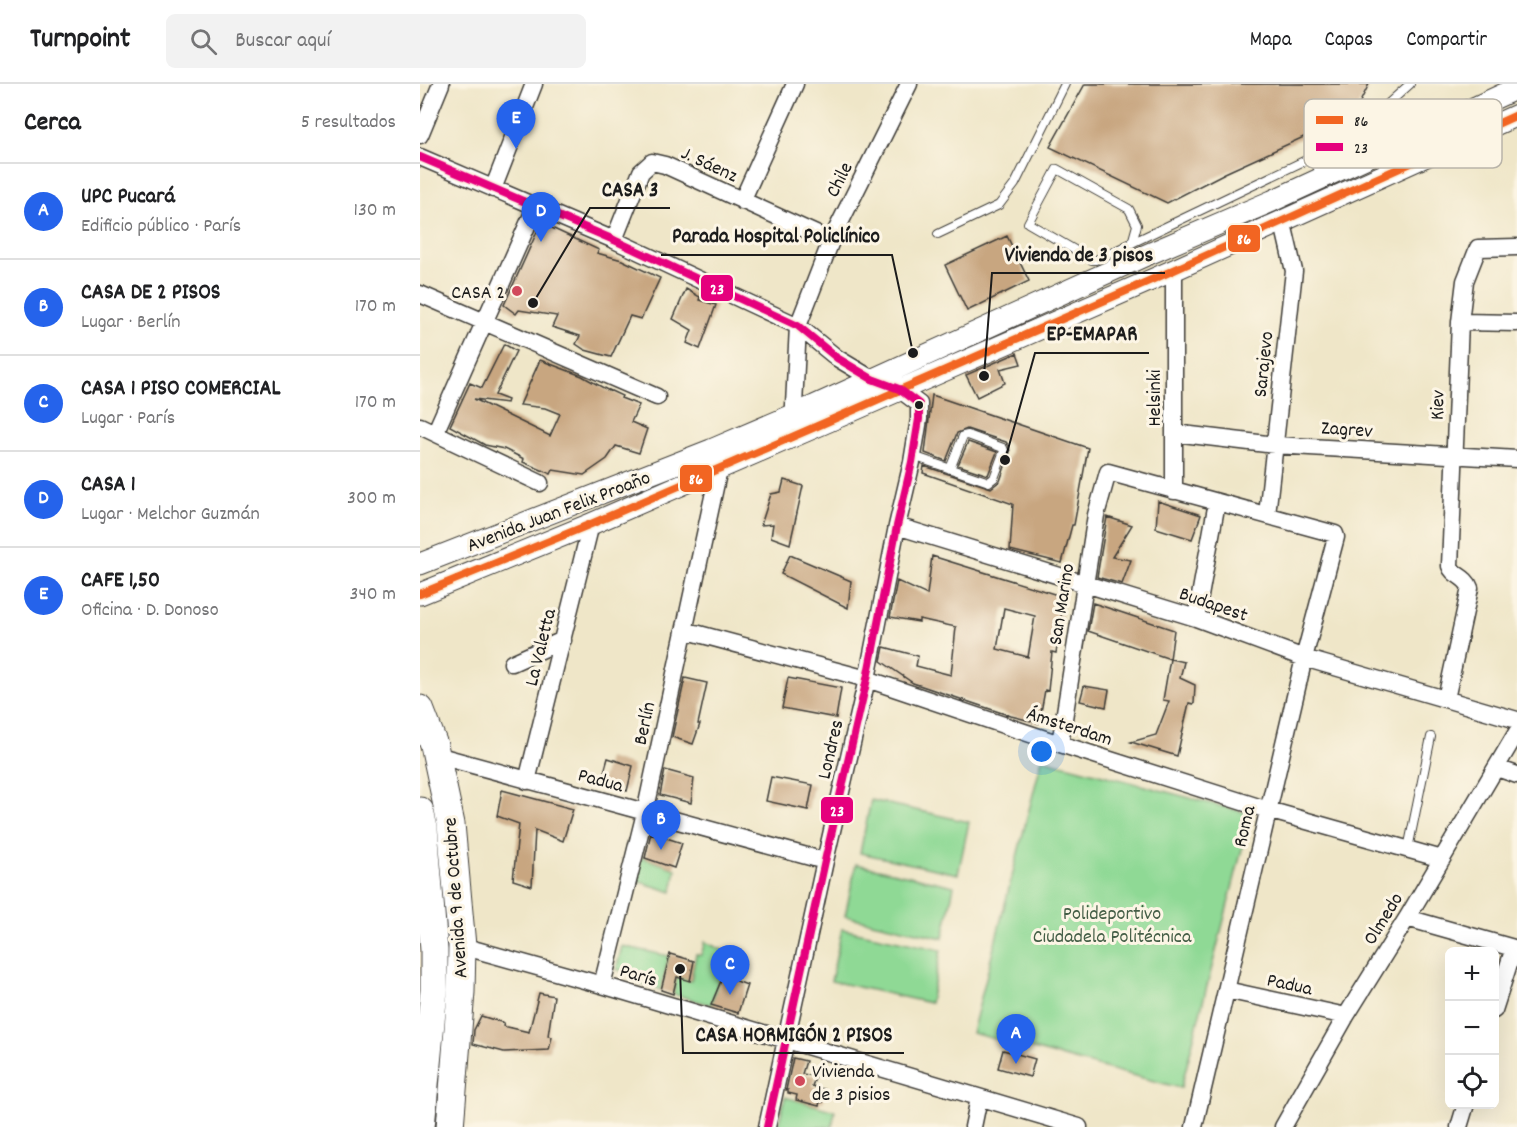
<!DOCTYPE html>
<html lang="es">
<head>
<meta charset="utf-8">
<style>
  body { margin:0; font-family:Dekko,sans-serif; background:#f2f2f2; color:#202124 }
  .controls { position:absolute; right:18px; bottom:18px; display:grid; overflow:hidden; border-radius:9px; box-shadow:0 6px 24px #0002 }
  .controls button { width:54px; height:54px; display:grid; place-items:center; padding:0; border:0; border-bottom:2px solid #e0e0e0; background:#fff; color:#202124; font:30px sans-serif }
  .you { position:absolute; left:622px; top:668px; width:21px; height:21px; margin:-15px; border:4px solid #fff; border-radius:50%; background:#1a73e8; box-shadow:0 0 0 9px #1a73e833 }
  .badge { display:grid; place-items:center; width:39px; height:39px; border-radius:50%; background:#2563eb; color:#fff; font-size:20px; font-weight:700 }
  .pin { position:absolute; translate:-50% -50px; filter:drop-shadow(0 2px 3px #0008) }
  .pin::after { content:''; position:absolute; top:32px; width:21px; height:18px; background:inherit; clip-path:polygon(0 0,100% 0,50% 100%) }
  .list { margin:0; padding:0; list-style:none }
  h2 { display:flex; justify-content:space-between; align-items:center; height:78px; margin:0; padding:0 24px; font-size:26px }
  h2 small { font-size:20px; font-weight:400; color:#757577 }
  .list li { display:grid; grid-template-columns:39px 1fr auto; gap:18px; align-items:center; box-sizing:border-box; height:96px; padding:0 24px; border-top:2px solid #e0e0e0 }
  .list b { display:block; font-size:22px; white-space:nowrap }
  .list p { margin:0; font-size:20px; white-space:nowrap; color:#757577 }
  .list em { font-size:20px; font-style:normal; color:#757577 }
  .icon { flex:none; width:33px; height:33px; fill:none; stroke:currentColor; stroke-width:2; stroke-linecap:round; stroke-linejoin:round }
  .map { position:relative; flex:none; width:1097px; height:1043px; overflow:hidden }
  header { display:flex; align-items:center; gap:36px; box-sizing:border-box; height:84px; padding:0 30px; background:#fff; border-bottom:2px solid #e0e0e0 }
  header strong { font-size:28px }
  nav { display:flex; gap:33px; margin-inline-start:auto; font-size:21px }
  .search { width:420px; height:54px; background:#f2f2f2; display:flex; align-items:center; gap:15px; box-sizing:border-box; padding:0 21px; border-radius:9px; color:#757577; font-size:22px }
  main { display:flex }
  aside { flex:1; background:#fff }
  .map>svg:first-child { display:block }
</style>
</head>
<body>
<header>
<strong>Turnpoint</strong>
<div class="search"><svg class="icon" aria-label="search" viewBox="0 0 24 24"><circle cx="10" cy="10" r="6"/><path d="M15 15l6 6"/></svg>Buscar aquí</div>
<nav><a>Mapa</a><a>Capas</a><a>Compartir</a></nav>
</header>
<main>
<aside>
<h2>Cerca<small>5 resultados</small></h2>
<ul class="list">
<li><span class="badge">A</span><div><b>UPC Pucará</b><p>Edificio público · París</p></div><em>130 m</em></li>
<li><span class="badge">B</span><div><b>CASA DE 2 PISOS</b><p>Lugar · Berlín</p></div><em>170 m</em></li>
<li><span class="badge">C</span><div><b>CASA 1 PISO COMERCIAL</b><p>Lugar · París</p></div><em>170 m</em></li>
<li><span class="badge">D</span><div><b>CASA 1</b><p>Lugar · Melchor Guzmán</p></div><em>300 m</em></li>
<li><span class="badge">E</span><div><b>CAFE 1,50</b><p>Oficina · D. Donoso</p></div><em>340 m</em></li>
</ul>
</aside>
<div class="map">
<svg width="1097" height="1043" viewBox="0 0 1097 1043">
  <rect width="100%" height="100%" fill="#fcf5e5"/>
  <filter id="ink" filterUnits="userSpaceOnUse"><feTurbulence type="fractalNoise" baseFrequency=".0167" numOctaves="2"/><feDisplacementMap in="SourceGraphic" scale="12" xChannelSelector="R" yChannelSelector="G"/><feConvolveMatrix kernelMatrix="1 2 1 2 8 2 1 2 1" color-interpolation-filters="sRGB"/></filter>
  <filter id="wash" filterUnits="userSpaceOnUse"><feTurbulence type="fractalNoise" baseFrequency=".008" numOctaves="4" result="noise"/><feDisplacementMap in="SourceGraphic" scale="24" xChannelSelector="R" yChannelSelector="G"/><feGaussianBlur stdDeviation="1.35" result="paint"/><feColorMatrix in="noise" values="0 0 0 0 0 0 0 0 0 0 0 0 0 0 0 0 0 1.4 0 .05"/><feComposite in="paint" operator="in"/></filter>
  <g filter="url(#wash)">
    <rect width="100%" height="100%" fill="#efe6c8"/>
    <path fill="#8fd995" stroke="#567a58" stroke-width="1.5" d="M622,675l209,55 -70,274 -209,-55z
      M451,716l98,22 -11,52 -98,-21z
      M221,773l35,12 -4,23 -35,-11z
      M436,780l98,22 -11,52 -98,-22z
      M422,845l99,21 -11,53 -99,-22z
      M285,858l45,21 -3,13 -24,-10 -12,39 -38,-11 4,-17 14,4 5,-27 5,1z
      M202,862l47,10 -8,34 -23,-7v-11l-22,-2z
      M365,1013l50,14 -3,16h-54z"/>
    <g id="blocks">
      <path fill="#c8a680" fill-rule="evenodd" d="M665,0h284l-15,30 -129,59 -58,30 -117,-56z
        M121,139l58,27 -2,3 25,7 38,18 -19,41 -11,-3 -19,41 -26,-7 -9,-6 4,-8 -28,-9 5,-11 -38,-6 -3,4 -12,-9z
        M587,152l22,45 -62,30 -22,-46z
        M266,205l14,8 -1,3 17,5 -16,44 -13,-6 5,-13 -19,-11z
        M84,260l12,7 -21,44 13,5 -1,3 -33,-4 76,37 10,-22 -15,-6 -25,-3 20,-45 42,16 27,15v-1l13,6 -1,2 18,7 -8,17 16,7 -8,24 -23,-7 -9,13 -23,16 -31,-5 -2,4 -28,-12 1,-3 -20,-10 -19,-4 -35,-19 20,-43 12,5z
        M597,269l4,11 -21,5 5,14 -28,14 -11,-22z
        M512,311l156,53 -14,77h-2l-10,38 -52,-13 3,-46 -90,-31 1,-7 67,22 9,-7 10,-29 -1,-6 -3,-4 -39,-13 -10,4 -11,28 -21,-8z
        M548,358l29,10 -9,23 -30,-10z
        M364,396l19,6 -13,58 -19,-7 2,-13 -12,1 10,-31 10,-2z
        M738,417l43,14 -9,24 -36,-11z
        M687,433l25,8 -20,32 19,3 -9,24 -25,-7z
        M370,471l61,26 -3,27 -67,-34z
        M512,472l132,41 -8,56 -4,-1 -4,39 -3,-1 -6,33 -28,-7 -98,-33 -32,-22 3,-14 34,9 -2,10 35,9 5,-48 -37,-8v3l-29,-5 7,-36 30,14zM584,524l31,8 -7,41 -31,-8z
        M673,519l81,27 -4,29 -82,-28z
        M750,575l14,3 -4,16 15,7 -1,19 -5,-1 -12,53 -46,-14 25,-7 13,-34 -6,-1z
        M265,594l22,5 -9,41h2l-7,20 -21,-7z
        M368,594l53,10 -5,30 -54,-10z
        M664,602l25,4 -3,17 -26,-6z
        M188,674l25,8 -6,25 -26,-8z
        M245,686l29,8 -3,25 -31,-8z
        M351,693l42,8 -5,25 -42,-9z
        M82,706l71,19 -10,32 -28,-11 -3,56 -19,-6 6,-56 -22,-8z
        M231,749l31,10 -8,25 -29,-10z
        M250,870l24,7 -4,20 -13,-4 -4,17 -12,-4z
        M303,892l24,9 -9,28 -27,-8z
        M119,909l15,3 -6,40 4,1 -3,13 -45,2 -31,-8 1,-14 7,-14 23,7 -1,3 26,6z
        M583,966l32,9 -5,18 -32,-9z
        M373,974l13,3 -4,13 14,2 -4,10 15,4 -4,12 -3,-1 -1,5 -23,-6 1,-5 -9,-2v-3h-2z"/>
    </g>
  </g>
  <g filter="url(#ink)">
    <use href="#blocks" fill-opacity="0" stroke="#3c3a36" stroke-width="1.5"/>
    <g fill="none" stroke-linecap="round" stroke-linejoin="round">
      <defs>
        <path id="service" d="M893,72l9,22
          M518,150l61,-29 16,-21 50,-100
          M712,159l5,-18 -8,-16 -72,-40 -29,54 64,37h4l252,-120 62,-56
          M493,372l76,26 5,-4 10,-27 -1,-3 -35,-13 -5,1 -13,33
          M988,765l23,-112"/>
        <path id="minor" d="M0,51l21,-51
          M0,73l194,83 184,86 39,32 35,21 27,10 20,15v15l-7,43 -15,64 -30,153 -42,182 -58,266
          M73,105l41,-105
          M322,117l53,-117
          M194,156l27,-68 11,-10 13,3 166,76
          M754,186v221
          M0,210l237,103
          M1040,238l57,1
          M373,341l5,-99 33,-85 78,-157
          M0,342l120,57
          M15,349l100,-225
          M754,349l101,12 242,14
          M847,431l27,-244 -12,-52
          M477,442l299,92 108,40 213,62
          M776,534l21,-116
          M264,546l183,49 193,65 208,66 174,49
          M92,579l51,-23
          M1026,615l24,-111c-4,-12 -17,-12 -20,-22l10,-244 5,-41 13,-33 39,-1
          M640,660l36,-229 12,-43 227,62 1,3 -32,121 -110,469
          M16,671l389,106
          M1077,684l20,7
          M107,697l64,-257
          M987,834l110,31
          M42,862l140,39 477,142
          M182,901l43,-172 74,-344
          M806,906l120,26
          M1074,926l20,-62
          M553,1043l6,-29
          M863,1043l63,-111 61,-98 110,-186
          M1039,1043l7,-23"/>
        <path id="tertiary" d="M0,480l291,-114 103,-44 330,-150 128,-55 245,-113
          M0,510l171,-70 231,-100 352,-154 343,-155"/>
        <path id="primary" d="M0,625l14,36 17,79 11,122 -1,46 -11,135
          M0,727l4,17 10,122v40l-13,137"/>
      </defs>
      <use href="#service" stroke="#3c3a36" stroke-width="10"/>
      <use href="#minor" stroke="#3c3a36" stroke-width="19"/>
      <use href="#tertiary" stroke="#3c3a36" stroke-width="23"/>
      <use href="#primary" stroke="#3c3a36" stroke-width="29"/>
      <use href="#service" stroke="#fff" stroke-width="8"/>
      <use href="#minor" stroke="#fff" stroke-width="16"/>
      <use href="#tertiary" stroke="#fff" stroke-width="21"/>
      <use href="#primary" stroke="#fff" stroke-width="27"/>
      <defs>
        <path id="bus-1" d="M0,510l171,-70 231,-100 352,-154 343,-155"/>
        <path id="bus-2" d="M0,73l194,83 184,86 39,32 35,21 27,10 20,15v15l-7,43 -15,64 -30,153 -42,182 -58,266"/>
      </defs>
      <use href="#bus-1" stroke="#fcf5e5" stroke-width="12"/>
      <use href="#bus-2" stroke="#fcf5e5" stroke-width="12"/>
      <use href="#bus-1" stroke="#f26522" stroke-width="8"/>
      <use href="#bus-2" stroke="#e5007d" stroke-width="8"/>
    </g>
  </g>
  <g fill="#d1495b" stroke="#fcf5e5" stroke-width="2">
    <circle cx="97" cy="207" r="6"/>
    <circle cx="380" cy="997" r="6"/>
  </g>
  <circle fill="#1c1c1c" stroke="#fcf5e5" stroke-width="2" cx="499" cy="321" r="5"/>
  <g text-anchor="middle" stroke-width="6" stroke-linejoin="round" paint-order="stroke">
    <g font-size="20" fill="#1c1c1c" stroke="#fcf5e5">
      <text transform="translate(290 79) rotate(25)" y="7">J. Sáenz</text>
      <text transform="translate(418 95) rotate(-64)" y="7">Chile</text>
      <text transform="translate(842 280) rotate(-84)" y="7">Sarajevo</text>
      <text transform="translate(733 314) rotate(-90)" y="7">Helsinki</text>
      <text transform="translate(1016 321) rotate(-88)" y="7">Kiev</text>
      <text transform="translate(927 344) rotate(4)" y="7">Zagrev</text>
      <text transform="translate(138 426) rotate(-21)" y="7">Avenida Juan Felix Proaño</text>
      <text transform="translate(794 519) rotate(19)" y="7">Budapest</text>
      <text transform="translate(640 520) rotate(-81)" y="7">San Marino</text>
      <text transform="translate(119 563) rotate(-76)" y="7">La Valetta</text>
      <text transform="translate(223 639) rotate(-78)" y="7">Berlín</text>
      <text transform="translate(650 641) rotate(18)" y="7">Ámsterdam</text>
      <text transform="translate(409 665) rotate(-77)" y="7">Londres</text>
      <text transform="translate(181 695) rotate(15)" y="7">Padua</text>
      <text transform="translate(823 742) rotate(-77)" y="7">Roma</text>
      <text transform="translate(34 814) rotate(-94)" y="7">Avenida 9 de Octubre</text>
      <text transform="translate(962 834) rotate(-58)" y="7">Olmedo</text>
      <text transform="translate(219 890) rotate(17)" y="7">París</text>
      <text transform="translate(870 899) rotate(12)" y="7">Padua</text>
    </g>
    <g font-size="20" fill="#1c1c1c" stroke="#fcf5e5" text-anchor="end">
      <text x="85" y="214">CASA 2</text>
      <text x="392" y="993" text-anchor="start">Vivienda<tspan x="392" dy="23">de 3 pisios</tspan></text>
    </g>
    <g font-size="20" fill="#445e46" stroke="#fcf5e5">
      <text x="692" y="835">Polideportivo<tspan x="692" dy="23">Ciudadela Politécnica</tspan></text>
    </g>
  </g>
  <rect x="884" y="15" width="198" height="69" rx="9" fill="#fcf5e5" stroke="#b9b4a9" stroke-width="1.5"/>
  <rect x="896" y="32" width="27" height="8" fill="#f26522"/>
  <rect x="896" y="59" width="27" height="8" fill="#e5007d"/>
  <g font-size="16" fill="#1c1c1c">
    <text x="934" y="42">86</text>
    <text x="934" y="69">23</text>
  </g>
  <path fill="none" stroke="#1c1c1c" stroke-width="2" d="M113 219L170 124H250M493 269L472 171H241M564 292L572 189H745M585 376L615 269H729M260 885L263 969H484"/>
  <g fill="#1c1c1c" stroke="#fcf5e5" stroke-width="2">
    <circle cx="113" cy="219" r="6"/>
    <circle cx="493" cy="269" r="6"/>
    <circle cx="564" cy="292" r="6"/>
    <circle cx="585" cy="376" r="6"/>
    <circle cx="260" cy="885" r="6"/>
  </g>
  <g font-size="21" text-anchor="middle" font-weight="bold" fill="#1c1c1c" stroke="#fcf5e5" stroke-width="6" stroke-linejoin="round" paint-order="stroke">
    <text x="210" y="112">CASA 3</text>
    <text x="356" y="158">Parada Hospital Policlínico</text>
    <text x="659" y="177">Vivienda de 3 pisos</text>
    <text x="672" y="256">EP-EMAPAR</text>
    <text x="374" y="957">CASA HORMIGÓN 2 PISOS</text>
  </g>
  <g stroke="#fcf5e5" stroke-width="2">
    <rect x="807" y="140" width="34" height="29" rx="6" fill="#f26522"/>
    <rect x="280" y="190" width="34" height="28" rx="6" fill="#e5007d"/>
    <rect x="259" y="380" width="34" height="29" rx="6" fill="#f26522"/>
    <rect x="400" y="712" width="34" height="28" rx="6" fill="#e5007d"/>
  </g>
  <g font-size="16" text-anchor="middle" font-weight="bold" fill="#fff">
    <text x="824" y="160">86</text>
    <text x="297" y="210">23</text>
    <text x="276" y="400">86</text>
    <text x="417" y="732">23</text>
  </g>
</svg>
<div class="controls">
<button>+</button>
<button>−</button>
<button><svg class="icon" aria-label="locate" viewBox="0 0 24 24"><circle cx="12" cy="12" r="6"/><path d="M12 2v4M12 18v4M2 12h4M18 12h4"/></svg></button>
</div>
<div class="you"></div>
<div class="pin badge" style="left:596px;top:980px">A</div>
<div class="pin badge" style="left:241px;top:766px">B</div>
<div class="pin badge" style="left:310px;top:911px">C</div>
<div class="pin badge" style="left:121px;top:158px">D</div>
<div class="pin badge" style="left:96px;top:65px">E</div>
</div>
</main>
</body>
</html>
